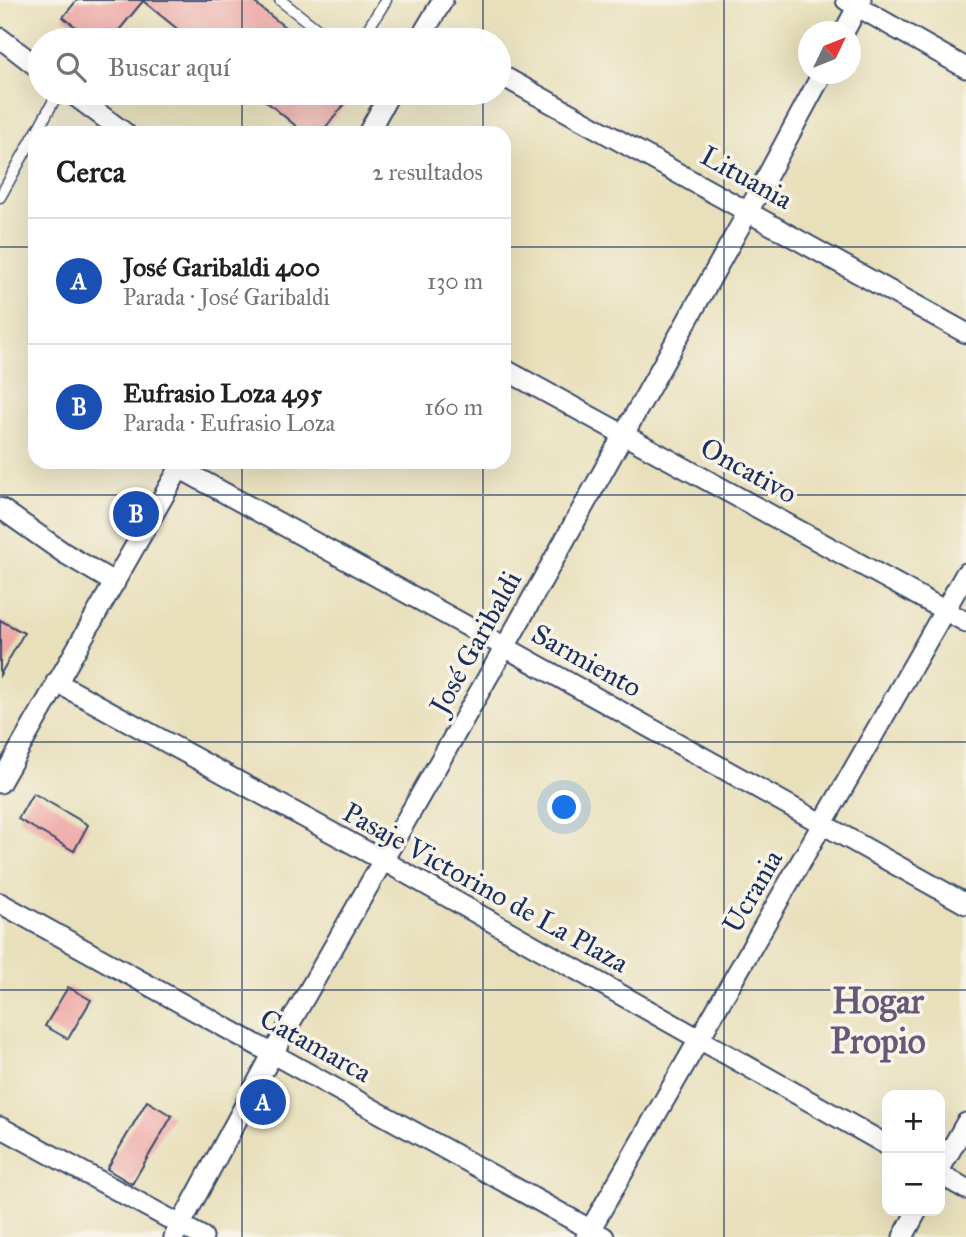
<!DOCTYPE html>
<html lang="es">
<head>
<meta charset="utf-8">
<style>
  body { margin:0; font-family:"IM FELL Great Primer",serif; background:#f2f2f2; color:#202124 }
  .controls { position:absolute; right:21px; bottom:21px; display:grid; overflow:hidden; border-radius:14px; box-shadow:0 7px 28px #0002 }
  .controls button { width:63px; height:63px; display:grid; place-items:center; padding:0; border:0; border-bottom:2px solid #e0e0e0; background:#fff; color:#202124; font:35px sans-serif }
  .compass { position:absolute; left:798px; top:21px; width:63px; height:63px; border-radius:50%; background:#fff; box-shadow:0 7px 28px #0002; rotate:47deg }
  .you { position:absolute; left:565px; top:808px; width:24px; height:24px; margin:-18px; border:5px solid #fff; border-radius:50%; background:#1a73e8; box-shadow:0 0 0 10px #1a73e833 }
  .badge { display:grid; place-items:center; width:46px; height:46px; border-radius:50%; background:#1f6fb2; color:#fff; font-size:23px; font-weight:700 }
  .pin { position:absolute; translate:-50% -50%; border:4px solid #fff; box-shadow:0 2px 7px #0006 }
  .list { margin:0; padding:0; list-style:none }
  h2 { display:flex; justify-content:space-between; align-items:center; height:91px; margin:0; padding:0 28px; font-size:30px }
  h2 small { font-size:23px; font-weight:400; color:#757577 }
  .list li { display:grid; grid-template-columns:46px 1fr auto; gap:21px; align-items:center; box-sizing:border-box; height:126px; padding:0 28px; border-top:2px solid #e0e0e0 }
  .list b { display:block; font-size:26px; white-space:nowrap }
  .list p { margin:0; font-size:23px; white-space:nowrap; color:#757577 }
  .list em { font-size:23px; font-style:normal; color:#757577 }
  .icon { flex:none; width:38px; height:38px; fill:none; stroke:currentColor; stroke-width:2; stroke-linecap:round; stroke-linejoin:round }
  .map { position:relative; flex:none; width:966px; height:1237px; overflow:hidden }
  .search { position:absolute; background:#fff; box-shadow:0 7px 28px #0002; left:28px; top:28px; width:483px; height:77px; display:flex; align-items:center; gap:18px; box-sizing:border-box; padding:0 24px; border-radius:38px; color:#757577; font-size:26px }
  .panel { position:absolute; background:#fff; box-shadow:0 7px 28px #0002; left:28px; top:126px; width:483px; height:343px; border-radius:21px }
  .map>svg:first-child { display:block }
</style>
</head>
<body>
<div class="map">
<svg width="966" height="1237" viewBox="0 0 966 1237">
  <rect width="100%" height="100%" fill="#f7f3e8"/>
  <filter id="ink" filterUnits="userSpaceOnUse"><feTurbulence type="fractalNoise" baseFrequency=".0143" numOctaves="2"/><feDisplacementMap in="SourceGraphic" scale="14" xChannelSelector="R" yChannelSelector="G"/><feConvolveMatrix kernelMatrix="1 2 1 2 8 2 1 2 1" color-interpolation-filters="sRGB"/></filter>
  <filter id="wash" filterUnits="userSpaceOnUse"><feTurbulence type="fractalNoise" baseFrequency=".00686" numOctaves="4" result="noise"/><feDisplacementMap in="SourceGraphic" scale="28" xChannelSelector="R" yChannelSelector="G"/><feGaussianBlur stdDeviation="1.57" result="paint"/><feColorMatrix in="noise" values="0 0 0 0 0 0 0 0 0 0 0 0 0 0 0 0 0 1.4 0 .05"/><feComposite in="paint" operator="in"/></filter>
  <g filter="url(#wash)">
    <rect width="100%" height="100%" fill="#e8e0bb"/>
    <g id="blocks">
      <path fill="#eea8a6" d="M77,0h174l50,40h-110l-48,-39 -32,39h-19l-29,-23z
        M256,93h98l-33,40h-20l1,-2z
        M0,620l24,13 -24,42z
        M33,793l55,32 -14,26 -56,-32z
        M68,987l23,13 -23,39 -23,-13z
        M147,1101l25,15 -40,68 -25,-15z"/>
    </g>
  </g>
  <g filter="url(#ink)">
    <use href="#blocks" fill-opacity="0" stroke="#3a4a6c" stroke-width="2"/>
    <g fill="none" stroke-linecap="round" stroke-linejoin="round">
      <defs>
        <path id="service" d="M280,0l51,40
          M361,40l25,-40
          M36,133l22,-40
          M0,197l35,-63"/>
        <path id="minor" d="M846,0l120,68
          M844,32l17,-32
          M0,38l40,31
          M419,40l24,-40
          M499,74l467,259
          M71,93l54,40
          M368,133l22,-40
          M504,369l462,253
          M179,468l326,179 461,257
          M0,508l64,45 51,30
          M56,682l328,179 503,284
          M0,783l183,-321
          M0,903l604,334
          M0,1127l203,110
          M940,1169l26,-46
          M940,1174l26,15
          M174,1237l99,-184 232,-406 244,-437 73,-136
          M586,1237l380,-664
          M903,1237l14,-26"/>
      </defs>
      <use href="#service" stroke="#3a4a6c" stroke-width="13"/>
      <use href="#minor" stroke="#3a4a6c" stroke-width="23"/>
      <use href="#service" stroke="#fff" stroke-width="10"/>
      <use href="#minor" stroke="#fff" stroke-width="19"/>
    </g>
  </g>
  <path fill="none" stroke="#1b2f5e" stroke-width="2" stroke-opacity="0.55" d="M242,0v40M483,0v40M724,0v1237M242,93v40M483,93v40M0,247h35M504,247h462M242,462v775M483,462v775M0,495h966M0,742h966M0,990h966"/>
  <g text-anchor="middle" stroke-width="7" stroke-linejoin="round" paint-order="stroke">
    <g font-size="28" fill="#1b2f5e" stroke="#f7f3e8">
      <text transform="translate(747 177) rotate(29)" y="10">Lituania</text>
      <text transform="translate(749 470) rotate(29)" y="10">Oncativo</text>
      <text transform="translate(475 642) rotate(-61)" y="10">José Garibaldi</text>
      <text transform="translate(587 660) rotate(29)" y="10">Sarmiento</text>
      <text transform="translate(486 887) rotate(29)" y="10">Pasaje Victorino de La Plaza</text>
      <text transform="translate(752 891) rotate(-60)" y="10">Ucrania</text>
      <text transform="translate(316 1045) rotate(29)" y="10">Catamarca</text>
    </g>
    <g font-size="35" font-weight="bold" fill="#655977" stroke="#f7f3e8">
      <text x="878" y="1013">Hogar<tspan x="878" dy="40">Propio</tspan></text>
    </g>
  </g>
</svg>
<div class="controls">
<button>+</button>
<button>−</button>
</div>
<svg class="compass" viewBox="-18 -18 36 36"><path d="M0-13l5 13h-10z" fill="#e53935"/><path d="M0 13l5-13h-10z" fill="#757577"/></svg>
<div class="you"></div>
<div class="pin badge" style="left:263px;top:1102px;background:#1a4fb4">A</div>
<div class="pin badge" style="left:136px;top:514px;background:#1a4fb4">B</div>
<div class="search"><svg class="icon" aria-label="search" viewBox="0 0 24 24"><circle cx="10" cy="10" r="6"/><path d="M15 15l6 6"/></svg>Buscar aquí</div>
<section class="panel">
<h2>Cerca<small>2 resultados</small></h2>
<ul class="list">
<li><span class="badge" style="background:#1a4fb4">A</span><div><b>José Garibaldi 400</b><p>Parada · José Garibaldi</p></div><em>130 m</em></li>
<li><span class="badge" style="background:#1a4fb4">B</span><div><b>Eufrasio Loza 495</b><p>Parada · Eufrasio Loza</p></div><em>160 m</em></li>
</ul>
</section>
</div>
</body>
</html>
